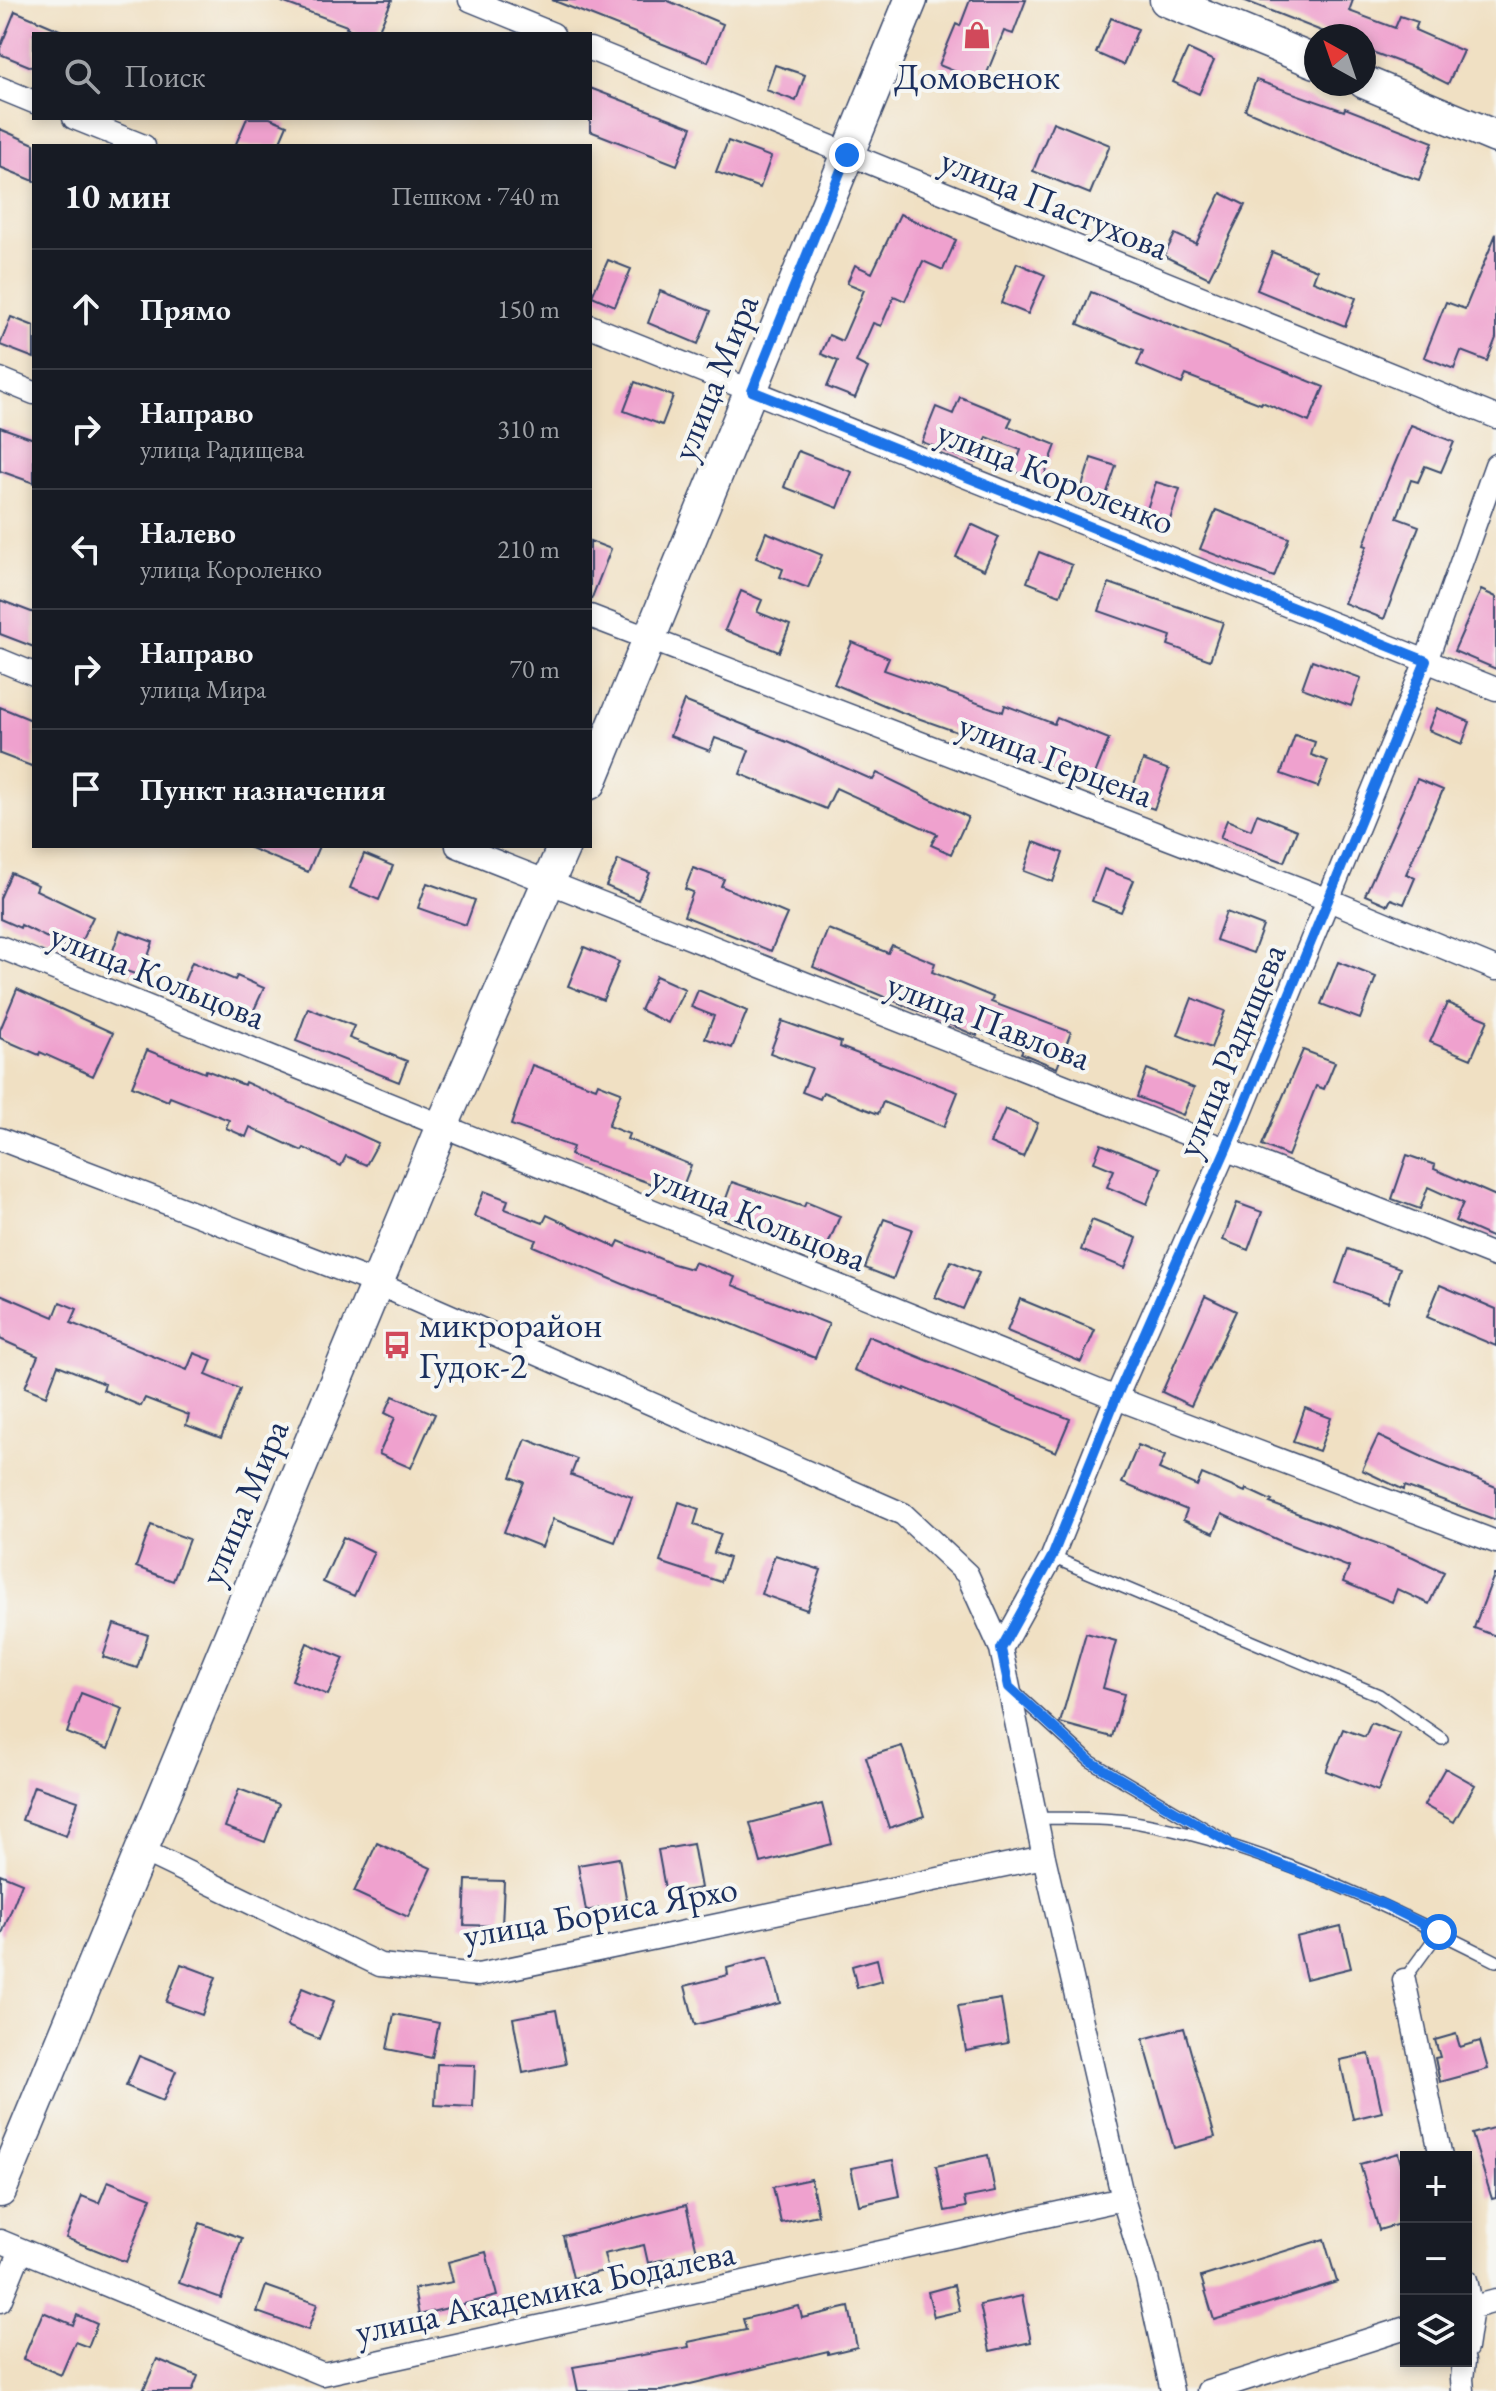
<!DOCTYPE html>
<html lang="ru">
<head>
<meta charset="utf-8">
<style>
  body { margin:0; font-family:"EB Garamond",serif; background:#242831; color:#f1f3f6 }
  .controls { position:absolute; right:24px; bottom:24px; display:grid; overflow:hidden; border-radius:0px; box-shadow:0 4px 12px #0003 }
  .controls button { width:72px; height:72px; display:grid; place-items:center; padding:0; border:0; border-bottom:2px solid #363941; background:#171b24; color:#f1f3f6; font:40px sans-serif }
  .compass { position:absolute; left:1304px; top:24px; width:72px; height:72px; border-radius:50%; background:#171b24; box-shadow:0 4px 12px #0003; rotate:320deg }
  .stop { position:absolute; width:24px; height:24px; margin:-18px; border:6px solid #1a73e8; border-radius:50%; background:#fff }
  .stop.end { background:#1a73e8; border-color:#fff; box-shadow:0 2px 8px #0008 }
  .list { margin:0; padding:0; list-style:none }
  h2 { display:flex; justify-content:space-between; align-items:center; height:104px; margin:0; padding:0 32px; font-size:34px }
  h2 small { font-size:26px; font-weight:400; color:#9ea1a6 }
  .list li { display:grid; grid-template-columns:52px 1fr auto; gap:24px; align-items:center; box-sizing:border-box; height:120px; padding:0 32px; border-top:2px solid #363941 }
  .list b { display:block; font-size:30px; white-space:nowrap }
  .list p { margin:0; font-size:26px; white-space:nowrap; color:#9ea1a6 }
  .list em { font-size:26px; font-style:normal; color:#9ea1a6 }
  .icon { flex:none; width:44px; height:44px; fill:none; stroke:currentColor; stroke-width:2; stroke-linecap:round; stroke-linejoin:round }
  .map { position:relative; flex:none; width:1496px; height:2391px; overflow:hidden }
  .search { position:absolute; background:#171b24; box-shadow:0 4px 12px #0003; left:32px; top:32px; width:560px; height:88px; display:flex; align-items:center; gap:20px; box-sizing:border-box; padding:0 28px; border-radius:0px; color:#9ea1a6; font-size:30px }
  .panel { position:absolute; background:#171b24; box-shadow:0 4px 12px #0003; left:32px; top:144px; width:560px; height:704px; border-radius:0px }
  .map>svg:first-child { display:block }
</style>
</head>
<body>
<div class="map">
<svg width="1496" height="2391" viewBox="0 0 1496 2391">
  <rect width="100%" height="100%" fill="#f6f6f2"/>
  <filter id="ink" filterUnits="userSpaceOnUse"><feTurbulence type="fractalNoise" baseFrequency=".0125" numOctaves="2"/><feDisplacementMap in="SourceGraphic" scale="16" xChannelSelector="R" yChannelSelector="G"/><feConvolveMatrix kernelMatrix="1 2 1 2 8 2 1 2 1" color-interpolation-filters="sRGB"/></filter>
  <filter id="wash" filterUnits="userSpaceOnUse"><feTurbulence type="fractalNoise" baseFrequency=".006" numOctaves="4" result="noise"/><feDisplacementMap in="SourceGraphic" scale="32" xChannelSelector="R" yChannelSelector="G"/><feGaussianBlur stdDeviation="1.8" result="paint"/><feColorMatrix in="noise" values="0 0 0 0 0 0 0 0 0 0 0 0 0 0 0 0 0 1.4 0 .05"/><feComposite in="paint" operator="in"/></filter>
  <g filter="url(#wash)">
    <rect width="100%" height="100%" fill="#f0e0c3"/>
    <g id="blocks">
      <path fill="#efa1ce" d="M282,0h110l-15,34h-17l-14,-6 1,-2 -65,-24z
        M552,0h114l57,24 -15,38z
        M970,0h56l-13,34 -9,-3 -21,52 -44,-18 17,-41 4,2z
        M1243,0h110l-4,11 46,17 5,-12 18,6 -3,8 48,21 -15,33 -30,-15 -54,-20v-13h-30z
        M15,11l54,23h-35v34l-34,-14v-6z
        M1111,18l27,11 -15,36 -27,-12z
        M1188,49l26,12 -15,33 -26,-12z
        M775,65l30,10 -9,26 -30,-11z
        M1256,80l88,31 1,-3 88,34 -14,38 -41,-14 -133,-56z
        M590,88l102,39 -15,38 -87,-34z
        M247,118h23l17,7 -9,21h-43z
        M1053,122l57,23 -20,49 -57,-23z
        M0,129l34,15v37l-34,-14z
        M728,141l43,16 -11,31 -44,-16z
        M1221,193l24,12 -36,73 -45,-22 11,-22 21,10z
        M900,214l56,26 -13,30 -20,-9 -18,40 -11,-5 -13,30 -8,-3 -17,39 12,6 -13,30 -28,-11 11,-26 -17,-7 8,-19 13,6 22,-51 -17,-7 8,-18 17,8z
        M1496,234v104l-9,23 -26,-10 -7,18 -30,-12 22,-55 19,7z
        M1272,252l45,18 -4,11 43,17 -11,28 -88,-36z
        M608,260l23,9 -16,37 -23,-10z
        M1017,263l28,12 -17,39 -27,-11z
        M660,291l51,20 -13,33 -50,-21z
        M1091,292l233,95 -15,35 -47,-20 -1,2 -75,-29 -4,9 -45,-19 6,-14 -65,-27z
        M11,317l23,9v32l-34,-13z
        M635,382l38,14 -11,29 -38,-14z
        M960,397l52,21 -4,8 48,19 -14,37 -29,-11 8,-21 -34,-13 -10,26 -55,-21 14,-35 17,7z
        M1411,425l43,17 -13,30 -16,-6 -7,16 -7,-2 -14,38 22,8 -35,93 -40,-16 23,-57 -3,-1 19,-53z
        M0,427l34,12v44l-34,-12z
        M798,451l54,21 -14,36 -54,-21z
        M1091,458l25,8 -14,41 -24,-8z
        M1156,482l24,7 -14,43 -24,-8z
        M1216,510l73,28 -15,39 -74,-28z
        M971,524l28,13 -15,33 -28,-13z
        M766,532l56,23 -14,33 -28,-11 3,-8 -27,-11z
        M590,541l21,8 -20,51h-1z
        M1039,552l33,13 -12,30 -33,-13z
        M1109,583l114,39 -13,38 -42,-15 3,-9 -72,-25z
        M1481,590l15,7v72l-42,-18z
        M741,591l21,9 -5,12 33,13 -11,27 -54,-22z
        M0,600l34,13v34l-34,-13z
        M852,642l37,16 -5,12 119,42 2,-7 49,19 3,-6 52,21 -18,45 -59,-24 -1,3 -41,-16 1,-3 -93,-33 -64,-27z
        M1312,660l49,18 -10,28 -49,-18z
        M684,701l103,41 86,38 4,-7 91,44 -17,37 -20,-9 6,-11 -101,-46 -10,21 -86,-35 9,-24 -34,-12 -5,13 -40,-15z
        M0,707l34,14v46l-34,-13z
        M1437,708l33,14 -8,22 -34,-14z
        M1295,735l20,7 -4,13 17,6 -10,26 -37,-13z
        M1143,760l26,10 -15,39 -26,-9z
        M1417,779l26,11 -37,84 9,4 -11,26 -13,-5 -3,6 -23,-10z
        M1257,814l40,16 -13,32 -64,-24 7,-18 24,10z
        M1034,842l29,11 -10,29 -29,-11z
        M245,846h74l-11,26z
        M364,854l29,12 -14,34 -29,-12z
        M618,860l32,13 -12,27 -32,-14z
        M693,868l31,11 -3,7 66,28 -16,37 -87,-35 9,-24 -8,-3z
        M1104,869l30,11 -13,32 -29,-11z
        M11,873l27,12 -2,5 57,27 -17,35 -55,-27 -1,3 -20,-9v-21z
        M427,883l48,17 -9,25 -48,-17z
        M1226,912l37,14 -10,27 -37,-13z
        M828,929l60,24 4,-8 43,18 -3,9 61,25 -2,5 80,30 -14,36 -36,-15 2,-4 -45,-17 -1,4 -164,-69z
        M120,930l33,12 -12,34 -33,-11z
        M584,947l35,15 -16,38 -35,-14z
        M192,962l43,18 2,-4 27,12 -15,33 -45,-20 -2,5 -24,-10z
        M1338,962l38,15 -16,42 -39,-15z
        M656,976l29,13 -17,34 -28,-13z
        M17,989l96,44 -20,43 -53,-24 -1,3 -39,-17v-8z
        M698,990l49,21 -15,37 -27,-10 9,-22 -23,-9z
        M1192,998l33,13 -14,37 -33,-13z
        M1447,1003l41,17 -17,39 -41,-17z
        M308,1008l46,18 -5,12 58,23 -8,21 -103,-41z
        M782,1021l59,21 -1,5 118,45 -14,35 -61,-25 -5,12 -55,-22 -3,7 -18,-7 10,-24 -42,-15z
        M147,1050l58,23 1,-3 38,15 1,-3 133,61 -12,22 -20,-9 -5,10 -37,-18 -2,3 -52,-24 -4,10 -20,-9 3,-8 -59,-23 -2,4 -36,-15z
        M1303,1050l32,12 -11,27 -8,-3 -28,70 -26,-11z
        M532,1065l64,23 2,-5 23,9 -13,34 21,8 -2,5 64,26 -11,29 -110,-39 3,-8 -62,-22z
        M1147,1069l47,19 -11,27 -46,-18z
        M1005,1109l33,14 -15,34 -33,-14z
        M1101,1144l60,24 -14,36 -40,-17 7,-17 -20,-8z
        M1407,1155l28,10 -1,4 62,27v43l-41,-18 8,-18 -35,-16 -8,22 -28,-10z
        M732,1182l72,25 2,-5 34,14 -18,43 -33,-14 1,-2 -71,-25z
        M484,1191l24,9 -3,9 38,14 4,-8 69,32 3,-6 51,22 21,6 3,-7 41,15 -3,8 97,39 -14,34 -95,-39 -71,-24 -116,-49 3,-6 -62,-24z
        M1237,1203l25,9 -14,38 -25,-10z
        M884,1219l28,10 -19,50 -28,-11z
        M1092,1220l45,18 -12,30 -44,-18z
        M1348,1249l52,19 -12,34 -52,-19z
        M951,1261l28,12 -16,36 -28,-12z
        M1440,1285l56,24v37l-69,-29z
        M0,1294l54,23 6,-15 17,7 -6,14 116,47 7,-17 18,7 -6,15 34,14 -19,49 -35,-13 3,-10 -44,-17 -4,8 -38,-16 2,-6 -47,-19 -12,31 -21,-9 13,-31 -38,-17z
        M1205,1296l31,15 -45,95 -29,-14z
        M1020,1299l75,31 -14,32 -74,-31z
        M868,1336l202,83 -14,33 -151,-64 -1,2 -50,-20z
        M393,1396l42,18 -24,54 -32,-14 16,-36 -10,-5z
        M1305,1408l26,10 -12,33 -26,-9z
        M1378,1436l51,24 67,27v33l-91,-34 -1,4 -42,-20z
        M526,1439l51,20 -6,16 61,22 -17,45 -62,-23 -11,28 -38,-15 20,-50 -13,-5z
        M1138,1445l27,11 -6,13 38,17 5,-12 43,18 1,-3 26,12 -2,2 143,54 31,15 -15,32 -32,-15 -5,13 -49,-20 6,-15 -71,-27 -56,-26 -8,19 -31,-13 4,-10 -65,-27z
        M679,1502l20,7 -5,16 27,9 -7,19 15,5 -8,24 -61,-20z
        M151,1525l38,14 -16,42 -37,-14z
        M343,1537l31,15 -20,44 -31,-14z
        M775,1555l46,15 -14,40 -46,-16z
        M1494,1575h2v61l-22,-8z
        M114,1624l34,11 -11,33 -34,-11z
        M1086,1633l30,8 -13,47 21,6 -12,43 -52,-14z
        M307,1643l37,15 -16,37 -36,-15z
        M81,1693l42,16 -15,40 -41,-16z
        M1371,1723l29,11 -22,57 -52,-20 17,-42 22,8z
        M902,1746l22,70 -35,12 -23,-71z
        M1445,1768l30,17 -21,37 -30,-17z
        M34,1786l44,15 -12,35 -44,-16z
        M239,1789l40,15 -14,38 -40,-15z
        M822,1804l10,40 -71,19 -11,-40z
        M377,1843l54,25 -23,49 -54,-25z
        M693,1844l8,44 -35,6 -8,-44z
        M619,1858l8,45 -41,8 -8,-46z
        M0,1874l22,9 -21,53h-1z
        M466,1880l38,1 -2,45 -38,-1z
        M1341,1926l10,42 -45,11 -10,-42z
        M768,1957l12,46 -85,22 -10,-39 43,-11 -1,-7z
        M877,1959l5,22 -25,7 -5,-22z
        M181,1964l35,13 -14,38 -36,-13z
        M302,1988l32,13 -15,38 -32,-13z
        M1001,1999l7,44 -42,8 -8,-45z
        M556,2010l10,54 -43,9 -10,-55z
        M394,2014l45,9 -7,35 -45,-9z
        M1184,2028l31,109 -41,11 -31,-109z
        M1456,2034l4,13 20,-6 8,28 -48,13 -5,-24 5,-1 -5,-17z
        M1369,2054l13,58 -29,7 -13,-59z
        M139,2056l37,15 -13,30 -37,-15z
        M437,2064l38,1 -2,42 -38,-2z
        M1496,2127v71l-4,1 -20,-65z
        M1398,2153l8,29v40l-27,8 -19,-66z
        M988,2155l7,37 -31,6 2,9 -21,4 -9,-45z
        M893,2160l7,36 -41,9 -8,-37z
        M811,2179l7,36 -37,8 -8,-36z
        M108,2181l43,17 -25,64 -60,-24 16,-42 17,7z
        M686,2205l11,47 -49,11 -4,-18 -40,9 4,16 -35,8 -10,-42z
        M200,2223l42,15 -21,60 -42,-15z
        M1324,2239l13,43 -123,38 -13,-43z
        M486,2252l11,44 -78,19 -5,-26 39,-7 -5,-20z
        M954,2285l6,26 -26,6 -6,-25z
        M266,2286l51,18 -9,26 -51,-18z
        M1022,2296l9,46 -41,9 -10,-46z
        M799,2306l3,12 47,-11 8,40 -29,7v-3l-167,40h-83l-5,-24 116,-20 -1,-5 58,-12 -3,-11z
        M43,2312l30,13 4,-10 20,9 -9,23 -13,-5 -14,33 -38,-16z
        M157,2359l41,17 -6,15h-49z"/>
    </g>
  </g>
  <g filter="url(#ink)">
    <use href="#blocks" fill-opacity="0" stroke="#3b4a6d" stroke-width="2"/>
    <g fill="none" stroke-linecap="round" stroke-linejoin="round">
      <defs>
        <path id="service" d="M1052,1557l327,138 63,44
          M1012,1690l78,71 136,80
          M1037,1818c33,1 70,-1 103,5 125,23 243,81 356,138
          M1404,1980l35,-48"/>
        <path id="minor" d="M470,0l83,34
          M590,49l906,368
          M0,88l34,14
          M74,118l70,28
          M590,326l906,363
          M0,379l34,14
          M590,616l739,284 167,69
          M0,660l34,14
          M457,846l1039,410
          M0,947l1116,451 380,144
          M0,1139l378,145 525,230 64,60 34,75 43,208 79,342 24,79 25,113
          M1001,1649l51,-92 64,-159 110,-249 200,-488 70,-196
          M141,1850l239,115 98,10 566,-118
          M1404,1980l37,177
          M0,2241l323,133 800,-175
          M1466,2280l6,28 -6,40
          M0,2301l21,-51
          M1466,2309l30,-8
          M1208,2391l198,-63
          M1463,2391l-1,-12 2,-18"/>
        <path id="secondary" d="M1166,0l150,62
          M1364,82l132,55
          M590,783l321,-783
          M0,2191l442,-1065 122,-280"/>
      </defs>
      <use href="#service" stroke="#3b4a6d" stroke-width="14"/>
      <use href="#minor" stroke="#3b4a6d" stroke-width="25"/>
      <use href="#secondary" stroke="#3b4a6d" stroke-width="35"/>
      <use href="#service" stroke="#fff" stroke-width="11"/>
      <use href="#minor" stroke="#fff" stroke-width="22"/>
      <use href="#secondary" stroke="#fff" stroke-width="32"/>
    </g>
  </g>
  <g fill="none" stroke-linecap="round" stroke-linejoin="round" filter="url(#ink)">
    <path stroke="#1a73e8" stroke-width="10" d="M847,155l-95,236 674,270 -200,488 -110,249 -64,159 -51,92 8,38 81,74 148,87 147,57 54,27"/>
  </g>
  <defs>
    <symbol id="shop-bare" viewBox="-9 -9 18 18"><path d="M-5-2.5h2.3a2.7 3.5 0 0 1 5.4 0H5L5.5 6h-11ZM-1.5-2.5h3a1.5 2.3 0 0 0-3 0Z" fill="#d1495b" stroke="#f6f6f2" stroke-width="2.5" paint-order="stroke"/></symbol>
    <symbol id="bus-bare" viewBox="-9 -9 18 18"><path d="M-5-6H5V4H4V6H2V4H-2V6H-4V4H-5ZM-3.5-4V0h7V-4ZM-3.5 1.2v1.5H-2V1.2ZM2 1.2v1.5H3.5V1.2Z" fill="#d1495b" stroke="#f6f6f2" stroke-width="2.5" paint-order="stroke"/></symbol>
  </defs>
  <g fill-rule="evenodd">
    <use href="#shop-bare" x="957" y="15" width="40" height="40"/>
    <use href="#bus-bare" x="377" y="1325" width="40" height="40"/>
  </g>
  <g text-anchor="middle" stroke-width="8" stroke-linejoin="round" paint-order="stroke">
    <g font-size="36" fill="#1b2f5e" stroke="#f6f6f2">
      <text x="977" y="89">Домовенок</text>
      <text x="419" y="1337" text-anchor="start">микрорайон<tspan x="419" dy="41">Гудок-2</tspan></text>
    </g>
    <g font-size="36" fill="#1b2f5e" stroke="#f6f6f2">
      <text transform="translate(1055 203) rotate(22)" y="13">улица Пастухова</text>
      <text transform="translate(714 377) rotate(-68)" y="13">улица Мира</text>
      <text transform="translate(1056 476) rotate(22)" y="13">улица Короленко</text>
      <text transform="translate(1056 759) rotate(21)" y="13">улица Герцена</text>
      <text transform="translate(158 975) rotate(22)" y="13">улица Кольцова</text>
      <text transform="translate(989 1020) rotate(21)" y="13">улица Павлова</text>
      <text transform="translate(1230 1050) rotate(-67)" y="13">улица Радищева</text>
      <text transform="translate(759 1217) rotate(22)" y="13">улица Кольцова</text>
      <text transform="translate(243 1502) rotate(-67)" y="13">улица Мира</text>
      <text transform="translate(600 1911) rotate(-10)" y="13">улица Бориса Ярхо</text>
      <text transform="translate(545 2291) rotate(-12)" y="13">улица Академика Бодалева</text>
    </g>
  </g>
</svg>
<div class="controls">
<button>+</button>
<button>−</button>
<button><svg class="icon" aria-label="layers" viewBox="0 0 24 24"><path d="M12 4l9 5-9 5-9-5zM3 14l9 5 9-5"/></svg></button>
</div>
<svg class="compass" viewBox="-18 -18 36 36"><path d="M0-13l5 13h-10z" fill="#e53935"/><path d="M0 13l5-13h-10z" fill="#9ea1a6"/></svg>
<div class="stop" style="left:1439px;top:1932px"></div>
<div class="stop end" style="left:847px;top:155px"></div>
<div class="search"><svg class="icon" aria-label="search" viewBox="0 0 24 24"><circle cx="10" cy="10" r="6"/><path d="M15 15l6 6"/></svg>Поиск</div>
<section class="panel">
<h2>10 мин<small>Пешком · 740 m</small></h2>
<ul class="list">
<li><svg class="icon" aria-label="ahead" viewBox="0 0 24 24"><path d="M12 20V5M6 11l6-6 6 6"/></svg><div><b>Прямо</b></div><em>150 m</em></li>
<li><svg class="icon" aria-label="right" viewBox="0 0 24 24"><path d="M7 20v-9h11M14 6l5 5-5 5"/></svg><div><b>Направо</b><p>улица Радищева</p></div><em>310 m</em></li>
<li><svg class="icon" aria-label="left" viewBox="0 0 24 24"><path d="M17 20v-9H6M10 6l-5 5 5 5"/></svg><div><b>Налево</b><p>улица Короленко</p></div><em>210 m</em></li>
<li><svg class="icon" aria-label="right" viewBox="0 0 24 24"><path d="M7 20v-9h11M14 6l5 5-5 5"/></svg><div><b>Направо</b><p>улица Мира</p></div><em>70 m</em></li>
<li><svg class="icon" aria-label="arrive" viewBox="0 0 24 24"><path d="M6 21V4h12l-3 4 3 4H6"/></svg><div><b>Пункт назначения</b></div></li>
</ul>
</section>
</div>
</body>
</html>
